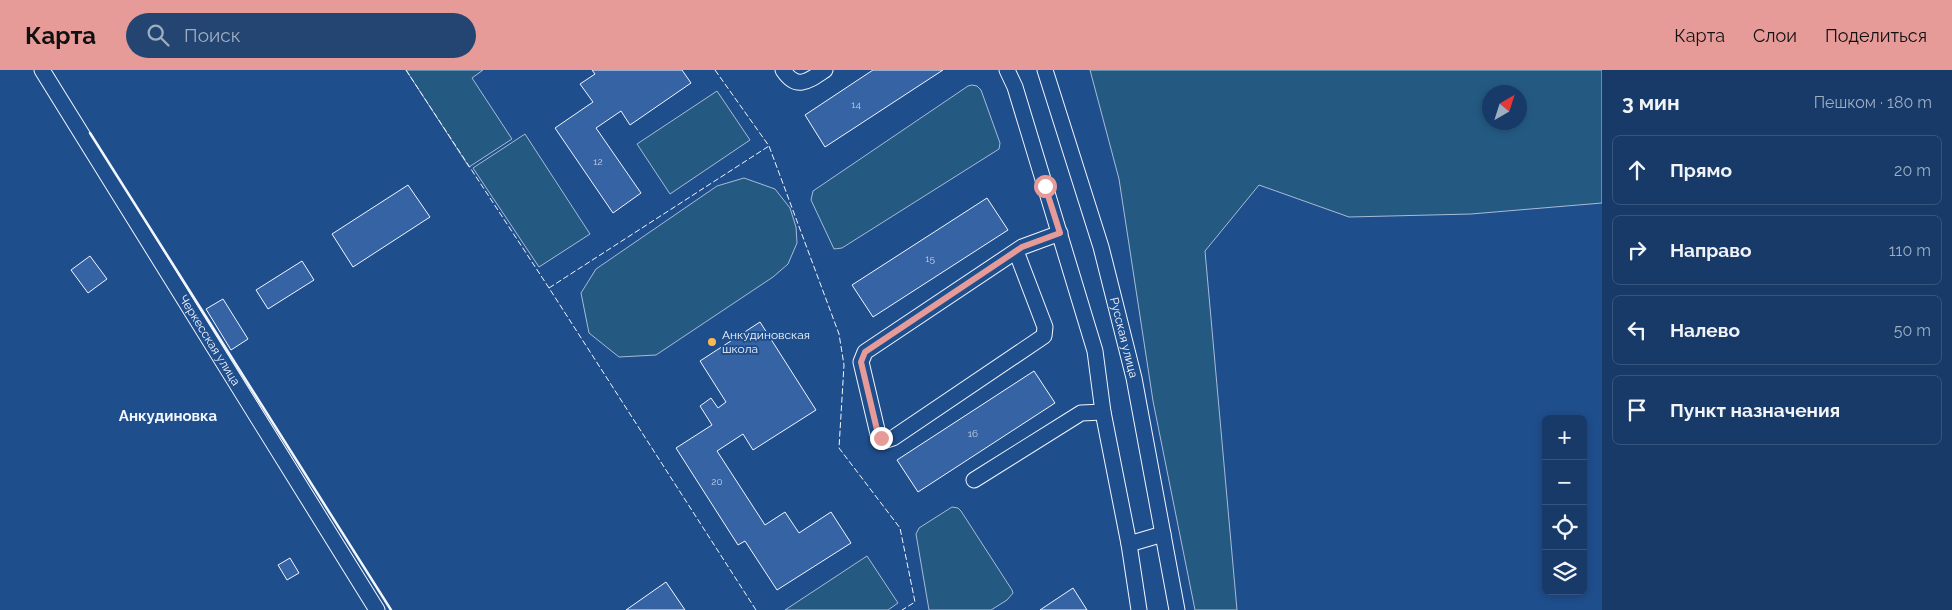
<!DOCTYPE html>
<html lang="ru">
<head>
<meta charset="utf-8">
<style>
  body { margin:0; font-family:Raleway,sans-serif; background:#244571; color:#f1f3f6 }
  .controls { position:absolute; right:15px; bottom:15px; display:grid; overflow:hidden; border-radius:8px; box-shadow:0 2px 8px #0003 }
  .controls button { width:45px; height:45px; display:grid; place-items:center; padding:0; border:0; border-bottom:1px solid #36547d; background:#173a69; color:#f1f3f6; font:25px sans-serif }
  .compass { position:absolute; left:1482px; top:15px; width:45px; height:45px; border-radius:50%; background:#173a69; box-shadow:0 2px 8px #0003; rotate:39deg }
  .stop { position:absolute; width:15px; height:15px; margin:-11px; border:4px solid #e69b98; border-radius:50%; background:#fff }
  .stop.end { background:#e69b98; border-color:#fff; box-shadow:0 1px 5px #0008 }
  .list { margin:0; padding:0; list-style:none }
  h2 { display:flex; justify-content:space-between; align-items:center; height:65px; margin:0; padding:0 20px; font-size:21px }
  h2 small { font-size:16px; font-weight:400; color:#9eadc0 }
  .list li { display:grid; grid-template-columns:32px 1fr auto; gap:15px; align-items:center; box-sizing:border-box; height:70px; margin:0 10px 10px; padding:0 10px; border:1px solid #36547d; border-radius:8px }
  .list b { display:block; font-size:19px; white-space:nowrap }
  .list em { font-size:16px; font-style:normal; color:#9eadc0 }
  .icon { flex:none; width:28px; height:28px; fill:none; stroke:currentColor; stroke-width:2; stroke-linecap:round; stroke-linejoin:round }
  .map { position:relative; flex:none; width:1602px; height:540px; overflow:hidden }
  header { display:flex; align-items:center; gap:30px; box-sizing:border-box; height:70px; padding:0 25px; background:#e69b98; color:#111 }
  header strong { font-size:24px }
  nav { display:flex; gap:28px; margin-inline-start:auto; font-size:18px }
  .search { width:350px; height:45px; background:#244571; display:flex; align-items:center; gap:12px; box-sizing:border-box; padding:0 18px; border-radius:28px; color:#9eadc0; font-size:19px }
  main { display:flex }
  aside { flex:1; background:#173a69 }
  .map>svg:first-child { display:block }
</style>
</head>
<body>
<header>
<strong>Карта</strong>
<div class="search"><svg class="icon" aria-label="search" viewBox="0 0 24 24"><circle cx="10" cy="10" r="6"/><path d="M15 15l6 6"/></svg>Поиск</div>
<nav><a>Карта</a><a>Слои</a><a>Поделиться</a></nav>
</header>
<main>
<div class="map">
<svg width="1602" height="540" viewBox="0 0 1602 540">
  <rect width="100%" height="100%" fill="#1f4e8c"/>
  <path fill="#245a82" stroke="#a8bbd7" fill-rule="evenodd" d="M406,0h77l-11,8 40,61 -43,28z
    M1090,0h512v133l-131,11 -122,3 -90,-32 -54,66 32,359h-42l-42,-209 -34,-222zM1490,22h30v30h-30z
    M972,15l5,1 4,4 19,53 -1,6 -157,99 -8,1 -23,-49 2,-9 155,-105z
    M717,21l33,49 -80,54 -33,-50z
    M525,64l65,100 -51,33 -66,-99z
    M744,108l31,11 15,19 6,19 1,16 -9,21 -15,13 -117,78 -37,2 -30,-24 -8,-40 15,-24 121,-83z
    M952,437l6,1 3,3 51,79 1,3 -6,7 -16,10h-62l-13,-76 3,-6z
    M867,486l31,47 -10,7h-103z"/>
  <path fill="#3563a3" stroke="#f2f6ff" d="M592,0h90l9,13 -61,42 -9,-14 -25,17 45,65 -28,20 -58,-85 38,-26 -13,-18 15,-10z
    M873,0h70l-118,77 -20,-32z
    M408,115l22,32 -77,50 -21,-33z
    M987,128l21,32 -135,87 -21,-32z
    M90,186l17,23 -19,14 -17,-23z
    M302,191l12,19 -46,29 -12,-19z
    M223,229l25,40 -17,11 -25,-41z
    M760,252l56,88 -63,40 -10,-16 -26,17 48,74 20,-13 14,21 32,-21 20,31 -74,47 -32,-49 -7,4 -62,-97 36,-23 -12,-19 11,-8 7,10 8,-6 -26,-41z
    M1034,301l21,32 -137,89 -21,-32z
    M290,488l9,15 -12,7 -9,-15z
    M666,512l19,28h-59z
    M1073,518l14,22h-47z"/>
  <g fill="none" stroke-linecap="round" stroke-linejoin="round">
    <defs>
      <g id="minor">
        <path id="s1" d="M42,0l335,540"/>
        <path d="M783,0c14,21 25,11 42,0"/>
        <path d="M1007,0l8,17 80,264 8,61 26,132 10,66"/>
        <path id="s2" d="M1045,0l56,177 33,131 43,232"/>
        <path d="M1016,181l29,76 -1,9 -151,102 -6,2 -6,-2 -3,-4 -17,-72 4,-10 157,-105 38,-14"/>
        <path d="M974,410l107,-67 22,-1"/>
        <path d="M1129,474l34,-10"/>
      </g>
    </defs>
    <use href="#minor" stroke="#f2f6ff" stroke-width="17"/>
    <use href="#minor" stroke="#1f4e8c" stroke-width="15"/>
    <path stroke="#f2f6ff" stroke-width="1" stroke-dasharray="6 2.5" stroke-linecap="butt" d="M406,0l143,218 207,322
      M715,0l54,76 70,188 5,31 -5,83 61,80 15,74 -13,8
      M549,218l220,-142"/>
    <path stroke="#f2f6ff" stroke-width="2.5" d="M90,63l301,477"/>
  </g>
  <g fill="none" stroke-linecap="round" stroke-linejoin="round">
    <path stroke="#e69b98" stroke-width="6" d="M881,368l-3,-4 -17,-72 4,-10 157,-105 38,-14 -15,-47"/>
  </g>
  <circle fill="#ffb74d" stroke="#1f4e8c" stroke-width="2" cx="712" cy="272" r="5"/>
  <g text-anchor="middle" stroke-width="4" stroke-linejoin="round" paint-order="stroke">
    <g font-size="10" fill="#c3d1e8">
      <text x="856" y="38">14</text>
      <text x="598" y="95">12</text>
      <text x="930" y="192">15</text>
      <text x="973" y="367">16</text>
      <text x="717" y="415">20</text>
    </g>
    <g font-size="12" fill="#f2f6ff" stroke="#1f4e8c" text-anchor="start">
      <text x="722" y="269">Анкудиновская<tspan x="722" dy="14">школа</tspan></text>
    </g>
    <g font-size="12" fill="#f2f6ff" stroke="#1f4e8c">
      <text dy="4" stroke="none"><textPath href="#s2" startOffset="279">Русская улица</textPath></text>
      <text dy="4" stroke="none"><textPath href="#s1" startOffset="318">Черкесская улица</textPath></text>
    </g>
    <g font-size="15" font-weight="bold" fill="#f2f6ff" stroke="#1f4e8c">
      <text x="168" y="351">Анкудиновка</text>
    </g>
  </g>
</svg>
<div class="controls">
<button>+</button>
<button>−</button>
<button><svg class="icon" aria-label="locate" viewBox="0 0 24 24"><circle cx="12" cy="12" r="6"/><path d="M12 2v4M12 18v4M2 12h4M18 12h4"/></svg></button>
<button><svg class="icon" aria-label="layers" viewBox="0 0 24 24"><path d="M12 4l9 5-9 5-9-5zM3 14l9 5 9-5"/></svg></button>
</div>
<svg class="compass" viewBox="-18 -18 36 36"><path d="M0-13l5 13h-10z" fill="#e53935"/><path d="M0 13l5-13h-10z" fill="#9eadc0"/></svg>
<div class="stop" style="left:1045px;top:116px"></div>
<div class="stop end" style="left:881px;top:368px"></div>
</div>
<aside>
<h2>3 мин<small>Пешком · 180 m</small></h2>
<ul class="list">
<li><svg class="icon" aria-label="ahead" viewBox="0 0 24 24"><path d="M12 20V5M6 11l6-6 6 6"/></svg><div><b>Прямо</b></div><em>20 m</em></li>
<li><svg class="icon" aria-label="right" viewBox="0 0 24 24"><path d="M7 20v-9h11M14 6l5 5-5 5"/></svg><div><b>Направо</b></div><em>110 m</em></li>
<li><svg class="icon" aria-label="left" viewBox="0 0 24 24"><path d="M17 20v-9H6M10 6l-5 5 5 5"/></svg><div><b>Налево</b></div><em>50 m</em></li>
<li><svg class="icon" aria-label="arrive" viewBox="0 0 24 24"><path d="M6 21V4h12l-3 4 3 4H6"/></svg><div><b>Пункт назначения</b></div></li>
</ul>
</aside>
</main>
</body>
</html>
